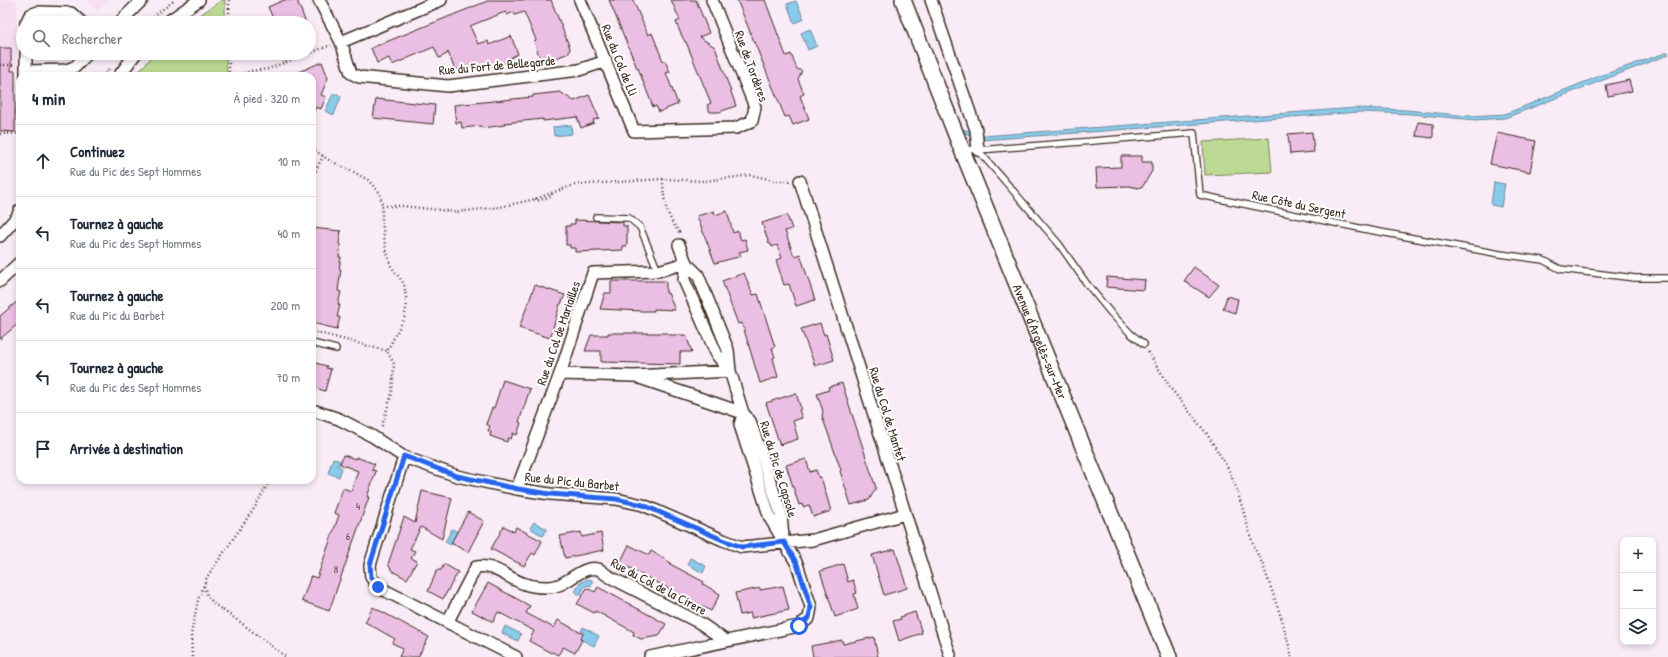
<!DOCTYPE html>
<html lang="fr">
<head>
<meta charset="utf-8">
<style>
  body { margin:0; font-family:"Patrick Hand",sans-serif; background:#f2f2f3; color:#1f2937 }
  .controls { position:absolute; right:12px; bottom:12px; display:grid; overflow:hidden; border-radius:8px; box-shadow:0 2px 6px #0003 }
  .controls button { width:36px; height:36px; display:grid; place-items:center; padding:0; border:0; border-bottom:1px solid #e0e1e3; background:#fff; color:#1f2937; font:20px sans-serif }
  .stop { position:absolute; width:12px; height:12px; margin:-9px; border:3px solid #2563eb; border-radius:50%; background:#fff }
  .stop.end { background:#2563eb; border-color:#fff; box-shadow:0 1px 4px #0008 }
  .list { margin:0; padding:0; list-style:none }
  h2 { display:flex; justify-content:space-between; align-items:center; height:52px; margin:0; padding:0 16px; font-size:17px }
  h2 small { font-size:13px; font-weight:400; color:#747a83 }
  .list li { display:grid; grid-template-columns:26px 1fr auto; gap:12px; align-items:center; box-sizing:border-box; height:72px; padding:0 16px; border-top:1px solid #e0e1e3 }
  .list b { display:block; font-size:15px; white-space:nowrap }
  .list p { margin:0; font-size:13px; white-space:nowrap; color:#747a83 }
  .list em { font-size:13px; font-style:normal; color:#747a83 }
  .icon { flex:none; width:22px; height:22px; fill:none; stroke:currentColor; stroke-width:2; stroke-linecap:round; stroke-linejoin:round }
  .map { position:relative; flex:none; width:1668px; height:657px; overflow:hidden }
  .search { position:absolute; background:#fff; box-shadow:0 2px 6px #0003; left:16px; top:16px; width:300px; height:44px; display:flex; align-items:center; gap:10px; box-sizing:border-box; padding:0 14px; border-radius:22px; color:#747a83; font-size:15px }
  .panel { position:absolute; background:#fff; box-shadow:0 2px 6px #0003; left:16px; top:72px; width:300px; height:412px; border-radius:12px }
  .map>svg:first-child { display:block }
</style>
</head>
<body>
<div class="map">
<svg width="1668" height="657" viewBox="0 0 1668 657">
  <rect width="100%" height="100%" fill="#f9ecf7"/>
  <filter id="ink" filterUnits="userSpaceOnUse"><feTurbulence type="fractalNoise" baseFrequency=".025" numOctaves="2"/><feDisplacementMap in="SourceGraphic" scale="8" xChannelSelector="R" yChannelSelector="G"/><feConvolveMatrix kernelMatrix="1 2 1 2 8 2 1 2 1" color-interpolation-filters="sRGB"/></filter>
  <g filter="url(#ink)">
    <path fill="#f5def1" d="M0,0h17v134h-17z
      M86,0h23l-12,11z"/>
    <path fill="#bcda93" stroke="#7c8258" d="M222,0h3v23h-37z
      M155,53h71l1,23h-92z
      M1269,138l3,34 -67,3 -2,-33z"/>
    <path fill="#8acaeb" stroke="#6a8a99" d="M796,1l8,18 -10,4 -7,-19z
      M810,29l7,17 -9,4 -7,-17z
      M1668,52v3l-163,63 -30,2 -63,-6 -52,-2 -378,28 -17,-7 -2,-4 20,7 372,-28 52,2 62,6 36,-2 92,-37z
      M333,94h5l3,3 -7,18 -9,-4z
      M571,125l1,9 -18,2 -1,-9z
      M1494,182l11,2 -4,23 -10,-2z
      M333,458l7,3 -2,5 4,2 -3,9 -11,-4z
      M534,522l13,7 -4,7 -13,-8z
      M452,529l6,3 -7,13 -6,-3z
      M690,558l16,8 -3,7 -16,-9z
      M587,579l5,1v5l-7,1 -5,9 -5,-3 5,-9z
      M505,626l16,8 -3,7 -16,-8z
      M583,627l16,9 -5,10 -14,-7 4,-7 -3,-1z"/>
    <path fill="#ebbee3" stroke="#3b2a1e" d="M284,0h13l9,23h-31l-7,-16z
      M490,0h61l19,48 -1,5 -18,7 -2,-5 -9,4 -6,-18 2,-1 -12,-28 -9,3 -1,-3 -7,3 -2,-3 -35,14 8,18 10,-3 1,4 22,-9 7,18 -8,4 1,2 -7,3 -18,4 -1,-3 -14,5 -1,-3 -7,3 -1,-2 -7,3 -7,-18 -1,2 -8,4 -5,-11 -42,18 -3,-7 -12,5 -6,-15z
      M609,0h24l15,35 4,-2 11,28h2l5,11 -4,1 12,31 -19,8 -3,-6 -3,1 -15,-39h-1z
      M671,0h25l13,33 -10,4 16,10 21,59 -17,6h-9l-3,-7 4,-2 -25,-61h-1l-5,-10 -4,-10 4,-2z
      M737,0h28l21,56 5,-2 6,15 5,2 -4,8 6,15 -4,2 9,23 -16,6 -4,-9 -4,1z
      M0,48h11v23h4v61l-15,-1z
      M322,62l6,16 -7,17 5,2 -5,12 -5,-2 -4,9v-40h-23z
      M1629,80l3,11 -24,5 -2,-11z
      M560,92l14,9 15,-6 10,23 -6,2 1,3 -13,5 -4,-11 -34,4v-2l-39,4 1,2 -23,3 -1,-2 -19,2 -1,-6 -5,1 -2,-18 79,-8v-2z
      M376,99l59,6 -2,19 -60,-6z
      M1418,122l15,2v14l-17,-2z
      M1312,132l2,20 -24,2 -2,-20z
      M1497,133l39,8 -6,31 -40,-8z
      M1121,156h21v6h10v9l-9,15 -5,2 -9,-2 -32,1 -1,-19 25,-1z
      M714,211l1,4 12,-4 6,22 5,-2 3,9 4,-1 3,11 -9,2 2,4 -3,1 -23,6 -18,-47z
      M787,215l5,14 -7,2 9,25 6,-2 15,46 -19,6 -7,-22 -5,1 -8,-25 6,-2 -5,-13 -5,2 -1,-3h-2l-7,-21z
      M575,220l48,2v4h4v20h-4v4l-48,2v-4h-5v-3h-4v-19h4v-2h5z
      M312,228l29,3 -2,13h2l-2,13h2l-2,12h2l-3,22 3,1 -3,12 2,1 -3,12h3l-3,12 -25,-6v-39l2,-11h-2z
      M1194,267l25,18 -10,12 -25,-16z
      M744,273l9,22 5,-1 17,53 -3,1 3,9 -2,1 5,19 -18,6 -18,-60 -4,1 -16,-43z
      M1107,277l38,3 -1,10 -38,-3z
      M611,281h55v12h2l7,17 -21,-1v2h-12l-42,-2 5,-16h6z
      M535,285l30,10 -4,9h-1l-10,34 -31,-10z
      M1227,296l11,3 -3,14 -12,-4z
      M20,299v23l-20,17v-23z
      M820,323l4,12 2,-1 8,26 -19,6 -14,-37z
      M608,333h60v2h18l6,17h-12v12l-79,-2v-11h-16l6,-16h17z
      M312,362l15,4 -1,2 5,1 -6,22 -13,-4z
      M503,380l27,9 -11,33 2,1 -4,12 -4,-2 -2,6 -3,-1 -1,4 -17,-6 1,-4 -3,-1 2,-5 -4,-2 6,-16h2z
      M842,383l34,105 -7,12 -18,5 -11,-34 1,-1 -19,-54 1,-5 -6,-17 12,-4 -1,-3z
      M796,393l5,16 -2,1 3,8 -9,3 5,18 -18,6 -14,-42z
      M343,455l13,4v-2l19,7 -3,6 4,1 -9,26h2l-40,114 -27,-10 9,-25 6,2 22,-63 -5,-2 9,-25 8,3 7,-20 -18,-7z
      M806,459l4,13 6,-2 3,8 2,-1 10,34 -18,6 -4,-12 -6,2 -1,-3 -3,1 -13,-40z
      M422,491l30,7 -10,41 -21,-12 -11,22 5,2 -4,7 6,3 -10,18 -15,-8 -4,-7 16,-47 11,6z
      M468,512l16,9 -16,31 -17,-9z
      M504,526l10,6 2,-5 26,14 -7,14 -3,-2 -8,13 -33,-17z
      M581,532l1,5 19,-4 3,17 -39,8 -5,-22z
      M629,545l20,10 2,-4 20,12 -1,1 34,18 -1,2 17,10 -9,17 -91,-48z
      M895,549l12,39 -23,7 -12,-40z
      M444,564l14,8 -15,27 -15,-8 9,-21h4z
      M843,564l5,18 5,-2 4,13 -3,1 4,15 -23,8 -15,-46z
      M488,583l42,23 -4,7 28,15 4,-8 25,14 -3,5 2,1 -7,13 -12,-6 -5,8 -6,-3 -1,1 -22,-12 5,-10 -36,-19 -5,10 -21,-11z
      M783,586l6,24 -38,8v-5l-11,2 -5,-22 25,-5v2z
      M598,587l68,37 -7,12 -18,3 -8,-4 1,-3 -33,-18 -6,-3 -1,2 -17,-9 10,-16 8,4z
      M373,607l56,30 -11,20h-19l4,-9 -11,-5 3,-4 -30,-17z
      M915,612l7,21 -23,8 -6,-20 8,-2 -1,-2z
      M874,637l4,20h-65l-2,-11 31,-6 1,4z"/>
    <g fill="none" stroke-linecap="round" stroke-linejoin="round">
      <defs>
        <path id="lane" d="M964,149l14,1 81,94 28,40 23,28 21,22 13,10
          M978,150l216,-17 6,62 164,34 136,25 43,6 17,9 75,9h33
          M596,217l33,1 11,9 18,44
          M312,343l24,6"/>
        <path id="street" d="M319,0l22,42 10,31 8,4 89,9 131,-16 27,-9
          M580,0l54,131 102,-3 16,-7 3,-14 -43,-107
          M931,0l45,130 2,20
          M26,23l4,-8 8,-3 33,1 11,10
          M119,23l23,-23
          M166,23l33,-23
          M341,42l100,-42
          M26,53v23
          M26,71l41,-1 9,-4 12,-13
          M119,76l17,-23
          M800,181l150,474
          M0,236l17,-19 3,-7
          M679,245l7,18 12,12 30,75 2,21 13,42 7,8 31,93 2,24
          M686,263l-2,17 33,75 13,16
          M0,281l20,-19
          M560,374l74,2 96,-5
          M640,378l103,35
          M312,410l27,9 33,17 32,21 53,19 60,13 33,5 66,5 27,6 80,35 19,7 71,-7 92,-26
          M404,457l-34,108 1,12 7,10 138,70
          M517,489l43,-115 33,-101 65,-2 28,-8
          M448,621l28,-54c18,-4 32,12 49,17 6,2 15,3 21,3 20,2 33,-22 52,-18 3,1 7,5 10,7l92,47 26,18
          M650,657l149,-31 10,-8 2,-11 -14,-43 -27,-46 -30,-93 3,-12"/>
        <g id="secondary">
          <path id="s1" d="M903,0l57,145 209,512"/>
        </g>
      </defs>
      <use href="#lane" stroke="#3b2a1e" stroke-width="8"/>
      <use href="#street" stroke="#3b2a1e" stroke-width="14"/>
      <use href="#secondary" stroke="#3b2a1e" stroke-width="18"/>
      <path stroke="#3b2a1e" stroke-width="2.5" stroke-dasharray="1 3" stroke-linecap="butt" d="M229,0v23
        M148,23l11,-11 16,-12
        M0,65h15
        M103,76l6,-7
        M229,76v-23
        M236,76l15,-5 17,-2 63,-24
        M0,134l20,-1
        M312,148l15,11 25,12 16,9 12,13 2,13v15l3,24 6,21 13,18 3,20 -3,15 -17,32 7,13 -2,29 -11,36
        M312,178l11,-22
        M663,179c0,21 3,36 16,53v2
        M535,199l2,2 15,-5v-3
        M382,206h21l54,6 43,-5 35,-8 39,-14 89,-6 42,2 46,-6 26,6h13
        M312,331l75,20
        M1148,352l24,38 35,44 21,34 9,22 17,57 9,18 19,55 10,37
        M204,586l3,9 7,9 26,18 46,35
        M192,657l-1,-22 7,-35 9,-23 48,-70 15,-27"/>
      <use href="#lane" stroke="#fff" stroke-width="5.5"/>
      <use href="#street" stroke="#fff" stroke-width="11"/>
      <use href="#secondary" stroke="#fff" stroke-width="15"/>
    </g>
  </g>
  <g fill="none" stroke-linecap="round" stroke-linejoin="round" filter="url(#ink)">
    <path stroke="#2563eb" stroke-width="5" d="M378,587l-7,-10 -1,-12 34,-109 53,20 61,13 32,5 66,5 27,6 80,35 19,7 42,-5 13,22 14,43 -2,11 -10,8"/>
  </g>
  <g text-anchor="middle" stroke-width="4" stroke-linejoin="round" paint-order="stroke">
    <g font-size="11" fill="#674f4f">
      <text x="358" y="510">4</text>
      <text x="348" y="540">6</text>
      <text x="336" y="573">8</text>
    </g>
    <g font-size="13" fill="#3b2a1e" stroke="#fff">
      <text transform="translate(620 60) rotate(68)" y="5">Rue du Col de Lli</text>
      <text transform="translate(497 65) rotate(-5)" y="5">Rue du Fort de Bellegarde</text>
      <text transform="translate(752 66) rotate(70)" y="5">Rue de Tordères</text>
      <text transform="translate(1299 204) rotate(12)" y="5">Rue Côte du Sergent</text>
      <text transform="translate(558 333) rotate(-71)" y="5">Rue du Col de Mariailles</text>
      <text dy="5" stroke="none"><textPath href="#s1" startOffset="368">Avenue d'Argelès-sur-Mer</textPath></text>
      <text transform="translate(888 414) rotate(73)" y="5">Rue du Col de Mantet</text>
      <text transform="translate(779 469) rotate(73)" y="5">Rue du Pic de Capsole</text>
      <text transform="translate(572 481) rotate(6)" y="5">Rue du Pic du Barbet</text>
      <text transform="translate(659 586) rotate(28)" y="5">Rue du Col de la Cirere</text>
    </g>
  </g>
</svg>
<div class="controls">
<button>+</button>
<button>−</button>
<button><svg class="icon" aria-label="layers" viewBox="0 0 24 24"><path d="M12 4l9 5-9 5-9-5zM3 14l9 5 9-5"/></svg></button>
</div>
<div class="stop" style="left:799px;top:626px"></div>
<div class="stop end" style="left:378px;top:587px"></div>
<div class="search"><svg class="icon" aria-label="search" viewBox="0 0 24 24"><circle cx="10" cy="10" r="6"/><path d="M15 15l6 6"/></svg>Rechercher</div>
<section class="panel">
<h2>4 min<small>À pied · 320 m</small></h2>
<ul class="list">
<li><svg class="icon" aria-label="ahead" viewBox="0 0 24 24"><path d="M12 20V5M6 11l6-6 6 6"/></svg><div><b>Continuez</b><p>Rue du Pic des Sept Hommes</p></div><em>10 m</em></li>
<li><svg class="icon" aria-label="left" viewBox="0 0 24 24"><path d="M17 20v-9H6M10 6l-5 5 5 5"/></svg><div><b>Tournez à gauche</b><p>Rue du Pic des Sept Hommes</p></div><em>40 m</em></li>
<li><svg class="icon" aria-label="left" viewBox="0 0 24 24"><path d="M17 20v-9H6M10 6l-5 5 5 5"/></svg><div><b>Tournez à gauche</b><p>Rue du Pic du Barbet</p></div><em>200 m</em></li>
<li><svg class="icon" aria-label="left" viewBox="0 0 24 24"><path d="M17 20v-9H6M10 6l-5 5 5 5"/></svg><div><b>Tournez à gauche</b><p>Rue du Pic des Sept Hommes</p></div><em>70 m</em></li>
<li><svg class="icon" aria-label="arrive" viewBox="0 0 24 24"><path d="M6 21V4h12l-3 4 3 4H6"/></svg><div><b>Arrivée à destination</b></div></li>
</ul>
</section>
</div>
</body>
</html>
